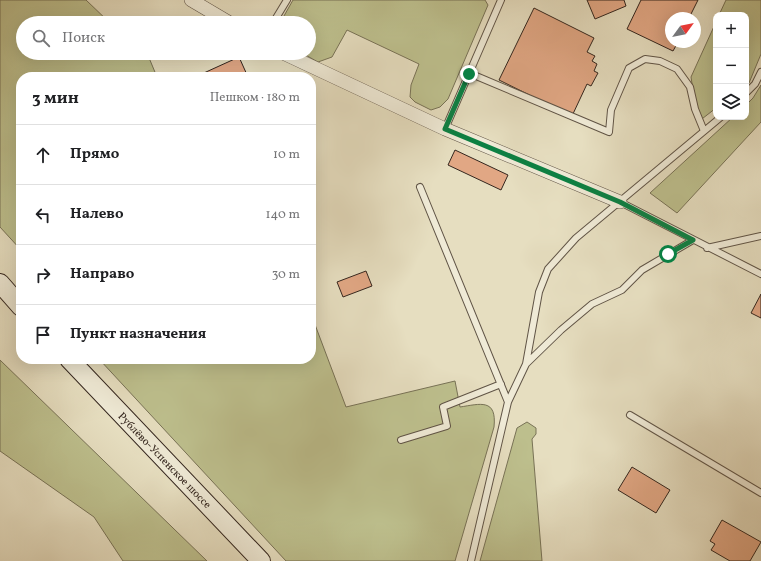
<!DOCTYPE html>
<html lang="ru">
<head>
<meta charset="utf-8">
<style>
  body { margin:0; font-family:Vollkorn,serif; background:#f2f2f2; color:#202124 }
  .controls { position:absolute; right:12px; top:12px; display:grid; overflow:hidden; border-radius:8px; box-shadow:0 4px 16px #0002 }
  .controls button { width:36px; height:36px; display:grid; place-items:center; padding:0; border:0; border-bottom:1px solid #e0e0e0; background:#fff; color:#202124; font:20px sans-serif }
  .compass { position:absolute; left:665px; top:12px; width:36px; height:36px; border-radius:50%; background:#fff; box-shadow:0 4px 16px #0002; rotate:57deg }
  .stop { position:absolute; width:12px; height:12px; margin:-9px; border:3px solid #0b8043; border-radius:50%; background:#fff }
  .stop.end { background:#0b8043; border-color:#fff; box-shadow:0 1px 4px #0008 }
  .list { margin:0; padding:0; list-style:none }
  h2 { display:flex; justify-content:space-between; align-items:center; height:52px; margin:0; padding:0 16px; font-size:17px }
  h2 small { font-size:13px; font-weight:400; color:#757577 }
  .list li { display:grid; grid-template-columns:26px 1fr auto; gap:12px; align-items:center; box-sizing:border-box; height:60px; padding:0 16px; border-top:1px solid #e0e0e0 }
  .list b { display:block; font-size:15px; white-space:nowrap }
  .list em { font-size:13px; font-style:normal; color:#757577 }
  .icon { flex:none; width:22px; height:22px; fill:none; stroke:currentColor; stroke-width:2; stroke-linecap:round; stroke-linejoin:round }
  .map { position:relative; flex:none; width:761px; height:561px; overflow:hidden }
  .search { position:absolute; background:#fff; box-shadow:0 4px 16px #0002; left:16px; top:16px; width:300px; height:44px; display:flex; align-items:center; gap:10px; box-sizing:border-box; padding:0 14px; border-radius:22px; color:#757577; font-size:15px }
  .panel { position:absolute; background:#fff; box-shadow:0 4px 16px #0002; left:16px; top:72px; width:300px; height:292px; border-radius:16px }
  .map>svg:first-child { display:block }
</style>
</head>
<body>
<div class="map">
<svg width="761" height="561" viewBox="0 0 761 561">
  <rect width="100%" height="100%" fill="#e6dec0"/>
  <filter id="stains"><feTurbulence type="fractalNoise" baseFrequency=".005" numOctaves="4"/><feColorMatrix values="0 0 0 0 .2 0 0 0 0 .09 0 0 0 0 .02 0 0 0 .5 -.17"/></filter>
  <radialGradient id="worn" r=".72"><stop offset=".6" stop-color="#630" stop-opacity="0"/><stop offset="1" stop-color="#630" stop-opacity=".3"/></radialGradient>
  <path fill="#bdbf8d" stroke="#787256" d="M0,0h86l24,23h-87v30h124l10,24h-136v173l-21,-23z
    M293,0h192l3,5 -40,94 -8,8 -9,3 -16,-8 -5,-5 1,-12 8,-21 -72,-34 -15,27 -14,5 -16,-9h7v-30h-29z
    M726,0h35v54l-12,29 -3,2v-70h-27z
    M716,22v86l-18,14 -7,-45z
    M761,85v37l-84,91 -27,-20 83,-76h13v-12l7,-7z
    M311,314l35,93 109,-26 5,26c20,-3 37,-9 34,20l-39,134h-169l-187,-202h212z
    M0,360l207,201h-84l-29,-44 -94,-66z
    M527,422l9,6v6l-4,5 10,122h-62l37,-133z"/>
  <path fill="#e1a784" stroke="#34261e" d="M587,0h37l2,6 -31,13z
    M641,0h57l-9,18h-18v24h7l-5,9 -46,-22z
    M534,8l60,30 -7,14 8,4 -3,5 5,3 -3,7 4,2 -7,13 -4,-2 -15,32 -73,-36z
    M239,57l9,20h-53z
    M455,150l53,25 -7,15 -53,-25z
    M366,271l6,15 -29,11 -6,-15z
    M761,294v24l-10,-5z
    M632,467l38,23 -14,23 -38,-23z
    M722,520l39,22 -11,19h-20l-19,-11 4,-6 -5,-3z"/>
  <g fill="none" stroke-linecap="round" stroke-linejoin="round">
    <defs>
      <path id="lane" d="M273,23l14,-23
        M469,73l140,59 2,-22 18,-42 16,-9 15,2 17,8 13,18 5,22 9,22
        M746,93l9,-9 6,-12
        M445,129l56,-129
        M420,187l88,215
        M620,202l141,72
        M707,248l54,-12
        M526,364l35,-34 31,-26 30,-14 20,-20 51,-30
        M630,415l131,78
        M401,440l46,-14 -4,-19 58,-23
        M471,561l37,-159 18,-38 13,-72 9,-23 28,-31 145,-121"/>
      <path id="street" d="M191,0l39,23
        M283,53l162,76 175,73"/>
      <path id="secondary" d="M0,283l21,24
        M69,359l192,202"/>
    </defs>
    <use href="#lane" stroke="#605446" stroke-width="8"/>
    <use href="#street" stroke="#605446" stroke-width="14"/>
    <use href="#secondary" stroke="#34261e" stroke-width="20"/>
    <use href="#lane" stroke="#efead6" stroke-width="6"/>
    <use href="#street" stroke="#efead6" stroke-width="13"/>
    <use href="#secondary" stroke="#efead6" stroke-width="18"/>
  </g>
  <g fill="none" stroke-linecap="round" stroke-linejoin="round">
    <path stroke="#0b8043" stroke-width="5" d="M469,74l-24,55 175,73 73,38 -25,14"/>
  </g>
  <g text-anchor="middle" stroke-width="3" stroke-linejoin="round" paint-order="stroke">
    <g font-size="11" fill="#34261e" stroke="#efead6">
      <text transform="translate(165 460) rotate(46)" y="4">Рублёво-Успенское шоссе</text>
    </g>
  </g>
  <rect width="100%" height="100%" filter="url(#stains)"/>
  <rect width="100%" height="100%" fill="url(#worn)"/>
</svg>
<div class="controls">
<button>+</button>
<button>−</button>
<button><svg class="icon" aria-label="layers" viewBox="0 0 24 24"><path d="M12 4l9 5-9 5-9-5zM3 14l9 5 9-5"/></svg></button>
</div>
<svg class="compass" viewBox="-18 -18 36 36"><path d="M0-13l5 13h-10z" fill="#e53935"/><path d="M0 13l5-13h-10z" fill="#757577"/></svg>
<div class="stop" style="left:668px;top:254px"></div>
<div class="stop end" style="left:469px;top:74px"></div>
<div class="search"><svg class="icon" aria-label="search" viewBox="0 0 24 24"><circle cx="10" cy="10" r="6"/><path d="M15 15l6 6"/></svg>Поиск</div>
<section class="panel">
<h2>3 мин<small>Пешком · 180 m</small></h2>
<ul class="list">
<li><svg class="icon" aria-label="ahead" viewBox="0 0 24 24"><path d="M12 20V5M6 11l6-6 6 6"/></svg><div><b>Прямо</b></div><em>10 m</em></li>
<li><svg class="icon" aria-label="left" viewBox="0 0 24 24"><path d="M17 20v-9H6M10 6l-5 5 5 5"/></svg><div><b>Налево</b></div><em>140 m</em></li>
<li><svg class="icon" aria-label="right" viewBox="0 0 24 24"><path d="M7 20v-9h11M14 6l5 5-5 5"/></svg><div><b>Направо</b></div><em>30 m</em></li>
<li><svg class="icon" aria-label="arrive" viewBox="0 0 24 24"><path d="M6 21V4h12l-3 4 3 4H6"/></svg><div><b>Пункт назначения</b></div></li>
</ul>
</section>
</div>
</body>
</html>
